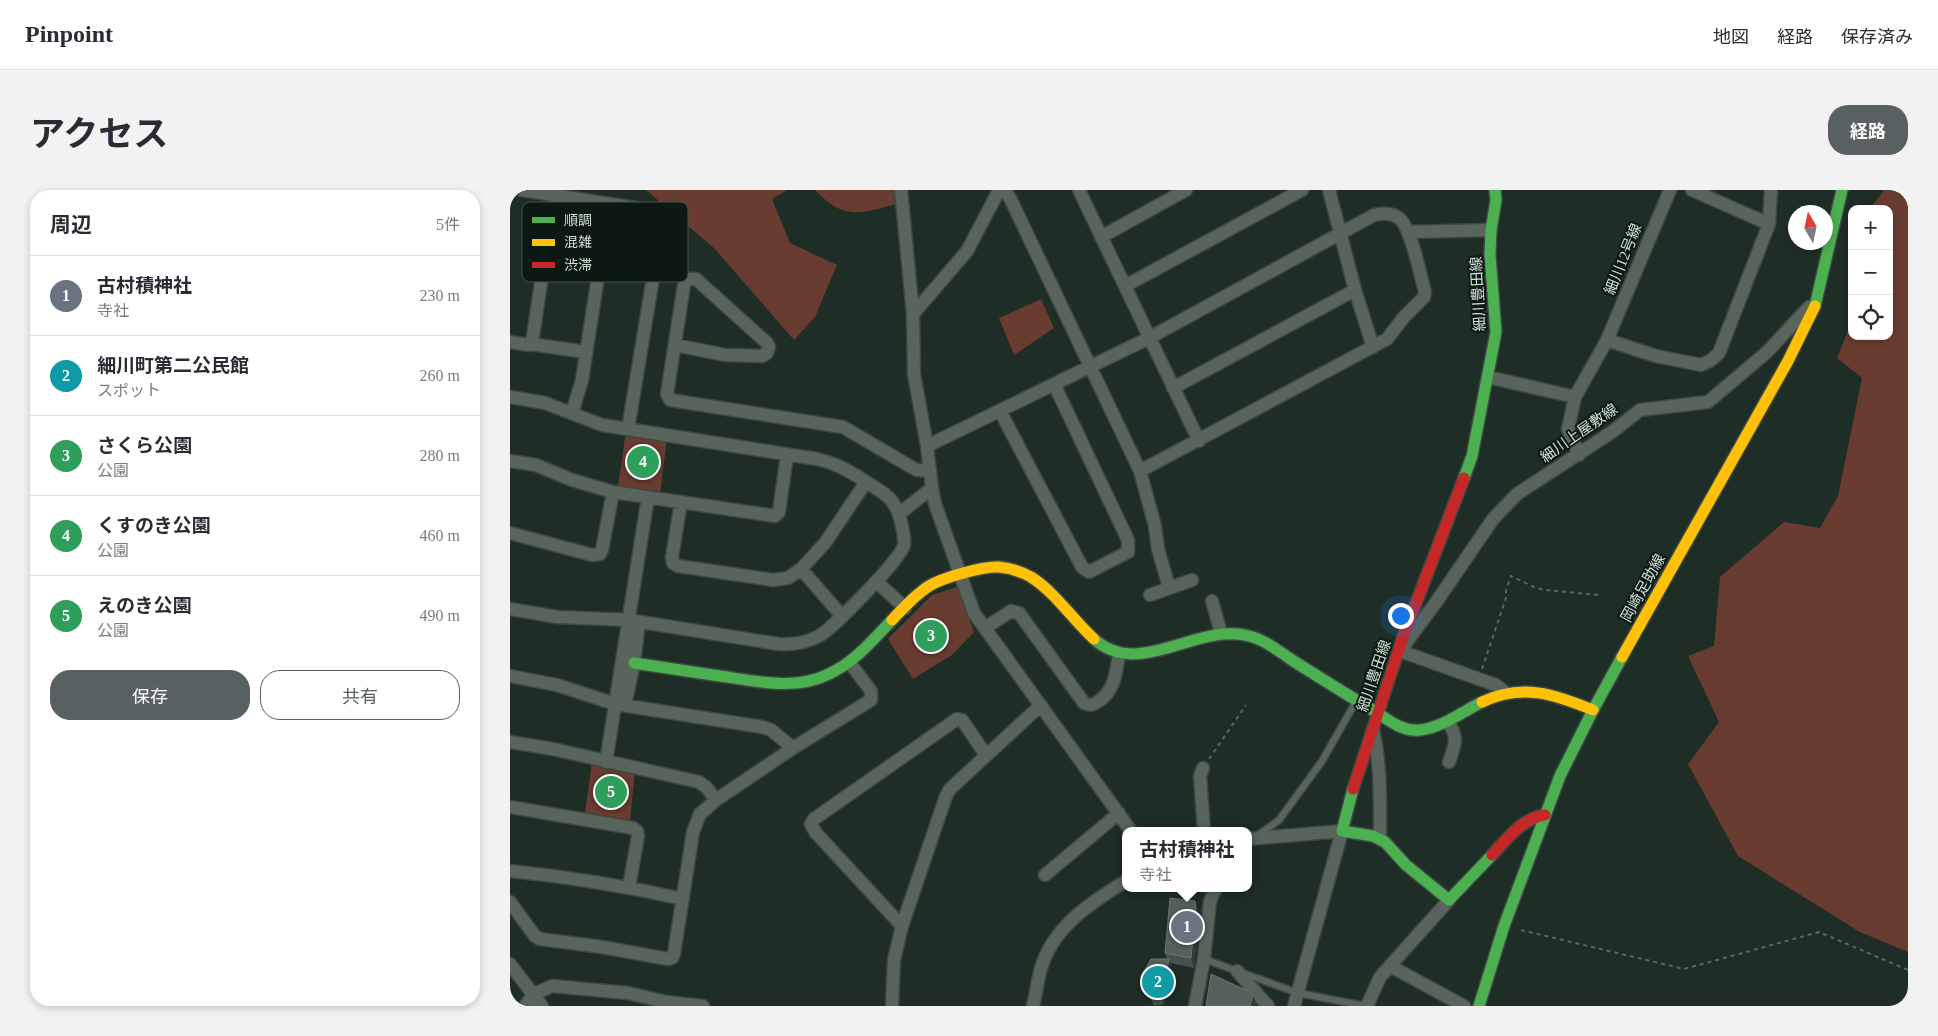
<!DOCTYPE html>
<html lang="ja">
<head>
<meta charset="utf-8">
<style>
  body { margin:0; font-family:"Times New Roman","Noto Sans JP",serif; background:#f2f2f3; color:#2b2b33 }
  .controls { position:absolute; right:15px; top:15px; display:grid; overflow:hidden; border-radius:10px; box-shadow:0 2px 8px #0003 }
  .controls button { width:45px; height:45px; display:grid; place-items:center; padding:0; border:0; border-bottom:1px solid #e1e1e2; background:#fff; color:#2b2b33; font:25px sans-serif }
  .compass { position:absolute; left:1278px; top:15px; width:45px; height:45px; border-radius:50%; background:#fff; box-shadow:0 2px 8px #0003; rotate:351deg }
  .you { position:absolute; left:890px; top:425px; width:18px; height:18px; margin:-12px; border:4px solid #fff; border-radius:50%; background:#1a73e8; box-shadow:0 0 0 8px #1a73e833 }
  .badge { display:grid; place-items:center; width:32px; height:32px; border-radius:50%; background:#596061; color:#fff; font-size:16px; font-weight:700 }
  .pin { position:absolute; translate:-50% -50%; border:2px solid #fff; box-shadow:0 1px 5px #0006 }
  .popup { position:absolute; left:612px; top:637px; width:130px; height:65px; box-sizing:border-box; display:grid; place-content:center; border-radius:10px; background:#fff; filter:drop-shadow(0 1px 4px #0005); font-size:16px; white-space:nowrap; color:#7c7c81 }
  .popup b { font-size:19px; color:#2b2b33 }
  .popup::after { content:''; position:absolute; left:50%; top:100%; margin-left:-10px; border:10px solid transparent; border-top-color:#fff }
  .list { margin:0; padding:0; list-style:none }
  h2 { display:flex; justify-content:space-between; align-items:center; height:65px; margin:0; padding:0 20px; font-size:21px }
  h2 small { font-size:16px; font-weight:400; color:#7c7c81 }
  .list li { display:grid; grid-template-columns:32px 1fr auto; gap:15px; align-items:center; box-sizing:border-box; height:80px; padding:0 20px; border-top:1px solid #e1e1e2 }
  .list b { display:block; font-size:19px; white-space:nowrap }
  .list p { margin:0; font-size:16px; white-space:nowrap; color:#7c7c81 }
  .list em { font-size:16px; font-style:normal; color:#7c7c81 }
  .actions { display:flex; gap:10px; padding:15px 20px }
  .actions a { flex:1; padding:11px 0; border:1px solid #596061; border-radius:20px; text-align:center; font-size:18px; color:#596061 }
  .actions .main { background:#596061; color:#fff }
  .icon { flex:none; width:28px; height:28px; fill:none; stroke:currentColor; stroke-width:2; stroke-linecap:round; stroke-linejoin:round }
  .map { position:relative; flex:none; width:1398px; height:816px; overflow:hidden; border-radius:20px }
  header { display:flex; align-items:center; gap:30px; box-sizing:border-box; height:70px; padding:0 25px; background:#fff; border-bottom:1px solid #e1e1e2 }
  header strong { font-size:24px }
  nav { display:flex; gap:28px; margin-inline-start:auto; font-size:18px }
  .intro { display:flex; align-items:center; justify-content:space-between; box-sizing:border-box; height:120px; padding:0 30px }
  h1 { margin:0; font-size:35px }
  .button { padding:12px 22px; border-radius:20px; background:#596061; color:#fff; font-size:18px; font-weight:700 }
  main { display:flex; gap:30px; padding:0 30px }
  aside { flex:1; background:#fff; border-radius:20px; box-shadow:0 2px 8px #0003 }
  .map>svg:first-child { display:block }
</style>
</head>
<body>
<header>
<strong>Pinpoint</strong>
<nav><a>地図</a><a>経路</a><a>保存済み</a></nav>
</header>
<div class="intro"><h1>アクセス</h1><a class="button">経路</a></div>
<main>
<aside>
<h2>周辺<small>5件</small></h2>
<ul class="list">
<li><span class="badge" style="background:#6b7280">1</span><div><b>古村積神社</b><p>寺社</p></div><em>230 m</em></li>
<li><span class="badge" style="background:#0f9aa8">2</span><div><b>細川町第二公民館</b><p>スポット</p></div><em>260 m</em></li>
<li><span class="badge" style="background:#2e9e5b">3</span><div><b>さくら公園</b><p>公園</p></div><em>280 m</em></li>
<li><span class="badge" style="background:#2e9e5b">4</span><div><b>くすのき公園</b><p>公園</p></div><em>460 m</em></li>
<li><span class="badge" style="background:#2e9e5b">5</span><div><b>えのき公園</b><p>公園</p></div><em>490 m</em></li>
</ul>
<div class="actions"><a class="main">保存</a><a>共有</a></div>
</aside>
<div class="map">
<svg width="1398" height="816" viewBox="0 0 1398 816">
  <rect width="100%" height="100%" fill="#1e2d26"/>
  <path fill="#683c31" d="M136,0h141l-15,9 18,44 47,22 -22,52 -21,23 -79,-91z
    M305,0h82l2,13c-37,11 -55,18 -84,-13z
    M1374,0h24v762l-48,-20 -122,-76 -50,-92 31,-42 -31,-66 26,-10 6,-69 64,-55 36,6 18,-32 24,-118 -25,-20 15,-37v15h37v-127h-19z
    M531,109l13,29 -40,27 -15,-37z
    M116,241l41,7 -7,56 -42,-8z
    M447,397l17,45 -22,23 -39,24 -25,-40 44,-44z
    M82,572l43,8 -5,52 -45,-8z"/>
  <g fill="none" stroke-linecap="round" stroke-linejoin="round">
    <defs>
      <path id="lane" d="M747,646l22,-16 14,-19 29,-40 33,-58
        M694,769l94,34 67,13"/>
      <path id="street" d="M12,0l132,21 6,9 -6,52 -26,157
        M391,0l12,124 1,60 13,72 5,42 3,16 39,109 157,218
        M569,0l120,251
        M819,0l26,100 18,57
        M1182,0l77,34
        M898,42l83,-2
        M591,47l85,-47
        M615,96l177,-96
        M403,124l54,-63 30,-57 7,-4 6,8 130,273 15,55 3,23 11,38
        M1097,150l49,16 45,9 9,-4 9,-8 50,-129 2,-34
        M0,152l19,3 3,-2 22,-148
        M21,154l55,8
        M165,155l50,10 37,1 5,-3 2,-6 -2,-4 -71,-64h-9l-3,6 -17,109 3,6 173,27 70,41 4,2 13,1
        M978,187l87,20
        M663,198l182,-98
        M0,207l35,6 57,22 215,34c19,4 32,12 48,22 22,14 31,17 37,45 1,6 3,12 2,19 -2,13 -72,84 -85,91 -13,7 -26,9 -41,8l-149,-24 -72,-3 -47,-8
        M490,221l82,156 7,5 39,-20v-12l-74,-156
        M62,223l10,-33 17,-110 4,-5 6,-1 45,8
        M417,256l222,-108 225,-123c9,-2 20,-2 27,5 11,12 19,54 24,72l-1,5 -20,20 -17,22 -247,132
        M1069,265l-11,-26 7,-32 32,-57 63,-150
        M0,271l26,4 36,15 41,12
        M171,312l-9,55 1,6 5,3 95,14 15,-2 13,-9 24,-26 41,-61
        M389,324l33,-26
        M0,343l82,22 8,-1 2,-4 11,-58 162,24 4,-4 8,-57
        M291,379l41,47
        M366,391l29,27
        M640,405l42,-15
        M702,411l9,32
        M475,438l26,-17 8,2 65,90c7,3 9,2 15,-2 16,-11 17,-29 20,-47
        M0,486l47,9 58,19 147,23 9,3 22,18
        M996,503l-10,-8 -96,-34 37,-50 56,-82 24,-25 95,-62 28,-22 68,-8 59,-50 42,-45
        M115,515l9,-42 5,-41
        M938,532c11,17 7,22 1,40
        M863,539c8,36 7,73 7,110
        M0,552l43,7 146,33 8,6 9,12
        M96,572l42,-265
        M693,578l-3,8 4,55
        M0,617l123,21 4,3 1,5 -9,51
        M738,649l94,-8 -48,175
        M0,681c59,6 115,15 173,28
        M535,685l74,-62
        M0,712l25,34 5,3 62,8 66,12 4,-1 2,-4 19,-122 7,-18 16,-14 77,-52 78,-48v-9l-21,-28
        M392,736l-86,-93 -5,-9 3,-5 143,-100 5,1 24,35
        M0,774l32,42
        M880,776l74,40
        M727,781l31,35
        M15,816l9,-12 18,-8 76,7 38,9 37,4
        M382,816l2,-46 8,-34 44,-130 4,-7 91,-84
        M523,816c3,-11 4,-23 7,-34 11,-44 50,-69 86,-91
        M685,816l9,-47 6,-58 6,-13
        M857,816l13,-29 69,-77"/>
      <path id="fast" d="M1305,116l27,-116
        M954,288l8,-22 24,-124 -6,-77 1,-25 5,-30 -1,-10
        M584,449c45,41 103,-17 155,-3 17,4 32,17 46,26 27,17 54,34 81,50 14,9 27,20 44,18 23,-3 42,-18 62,-28
        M124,473c26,4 53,8 79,12 38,5 80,17 116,-1 26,-12 44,-34 63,-54
        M843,599l-11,42 31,5 12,6 21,23 43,35 43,-45
        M969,816l25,-80 56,-150 33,-66 29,-53"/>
      <path id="slow" d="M382,430c11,-12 23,-25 37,-34 13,-8 54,-20 70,-19 11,1 23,5 32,10 25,16 41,42 63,62
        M1112,467l166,-296 27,-55
        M972,512c40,-19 72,-8 111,8"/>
      <path id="jam" d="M843,599l50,-152 61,-159
        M982,665c15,-16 30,-37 53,-40"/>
    </defs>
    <use href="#lane" stroke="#3c4943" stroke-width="9"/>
    <use href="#street" stroke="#3c4943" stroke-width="15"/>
    <use href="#fast" stroke="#3c4943" stroke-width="14"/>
    <use href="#slow" stroke="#3c4943" stroke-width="14"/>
    <use href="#jam" stroke="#3c4943" stroke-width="14"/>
    <path stroke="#5c6762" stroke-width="2" stroke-dasharray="4 4" stroke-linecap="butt" d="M972,479l24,-71v-8l5,-14 25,12 10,2 52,5
      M699,569l37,-54
      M1011,740l163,39 135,-37 89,38"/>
    <use href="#lane" stroke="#59645d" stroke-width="6"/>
    <use href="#street" stroke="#59645d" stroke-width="12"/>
    <use href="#fast" stroke="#4caf50" stroke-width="11"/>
    <use href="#slow" stroke="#ffc107" stroke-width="11"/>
    <use href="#jam" stroke="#c62828" stroke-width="11"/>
  </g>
  <path fill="#45534c" d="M688,721l2,9 -6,48 -24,-5 1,4 -7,37 -10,2 -11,-25 24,-22 -2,-6z"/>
  <path fill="#2f3d37" d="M685,711l3,10 2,9 -6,48 -3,-10z
    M659,769l2,8 -7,37 -3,-7z
    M743,805l3,10v1h-6z"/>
  <path fill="#54625b" stroke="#68766f" d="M660,708l25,3 1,9 -5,48 -26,-5z
    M641,769h18l-8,38 -9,2 -9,-18 3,-13z
    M701,784l39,18 3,3 -3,11h-44z"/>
  <g text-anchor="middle" stroke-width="4" stroke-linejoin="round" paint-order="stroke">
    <g font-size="15" fill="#d0e0d7" stroke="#0c1812">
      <text transform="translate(1113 69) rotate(-68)" y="5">細川12号線</text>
      <text transform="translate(968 104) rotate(-93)" y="5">細川豊田線</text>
      <text transform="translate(1069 243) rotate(-35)" y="5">細川上屋敷線</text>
      <text transform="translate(1133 398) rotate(-61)" y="5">岡崎足助線</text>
      <text transform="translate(864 486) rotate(-71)" y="5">細川豊田線</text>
    </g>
  </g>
  <rect x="12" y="12" width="166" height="80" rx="8" fill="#0c1812" stroke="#47544d" stroke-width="1"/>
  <rect x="22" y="27" width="23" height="6" fill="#4caf50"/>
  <rect x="22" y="49" width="23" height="7" fill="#ffc107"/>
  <rect x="22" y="72" width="23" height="6" fill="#c62828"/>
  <g font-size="14" fill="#d0e0d7">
    <text x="54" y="35">順調</text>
    <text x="54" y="57">混雑</text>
    <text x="54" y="80">渋滞</text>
  </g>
</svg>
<div class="controls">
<button>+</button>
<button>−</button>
<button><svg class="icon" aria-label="locate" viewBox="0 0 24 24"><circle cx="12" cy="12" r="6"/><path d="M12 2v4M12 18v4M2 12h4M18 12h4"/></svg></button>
</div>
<svg class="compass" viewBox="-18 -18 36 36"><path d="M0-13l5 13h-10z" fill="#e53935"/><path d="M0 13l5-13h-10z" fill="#7c7c81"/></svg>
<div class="you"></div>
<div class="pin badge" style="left:677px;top:737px;background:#6b7280">1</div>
<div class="popup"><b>古村積神社</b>寺社</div>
<div class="pin badge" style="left:648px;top:792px;background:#0f9aa8">2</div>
<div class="pin badge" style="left:421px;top:446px;background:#2e9e5b">3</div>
<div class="pin badge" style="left:133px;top:272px;background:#2e9e5b">4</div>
<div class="pin badge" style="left:101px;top:602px;background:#2e9e5b">5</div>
</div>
</main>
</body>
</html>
